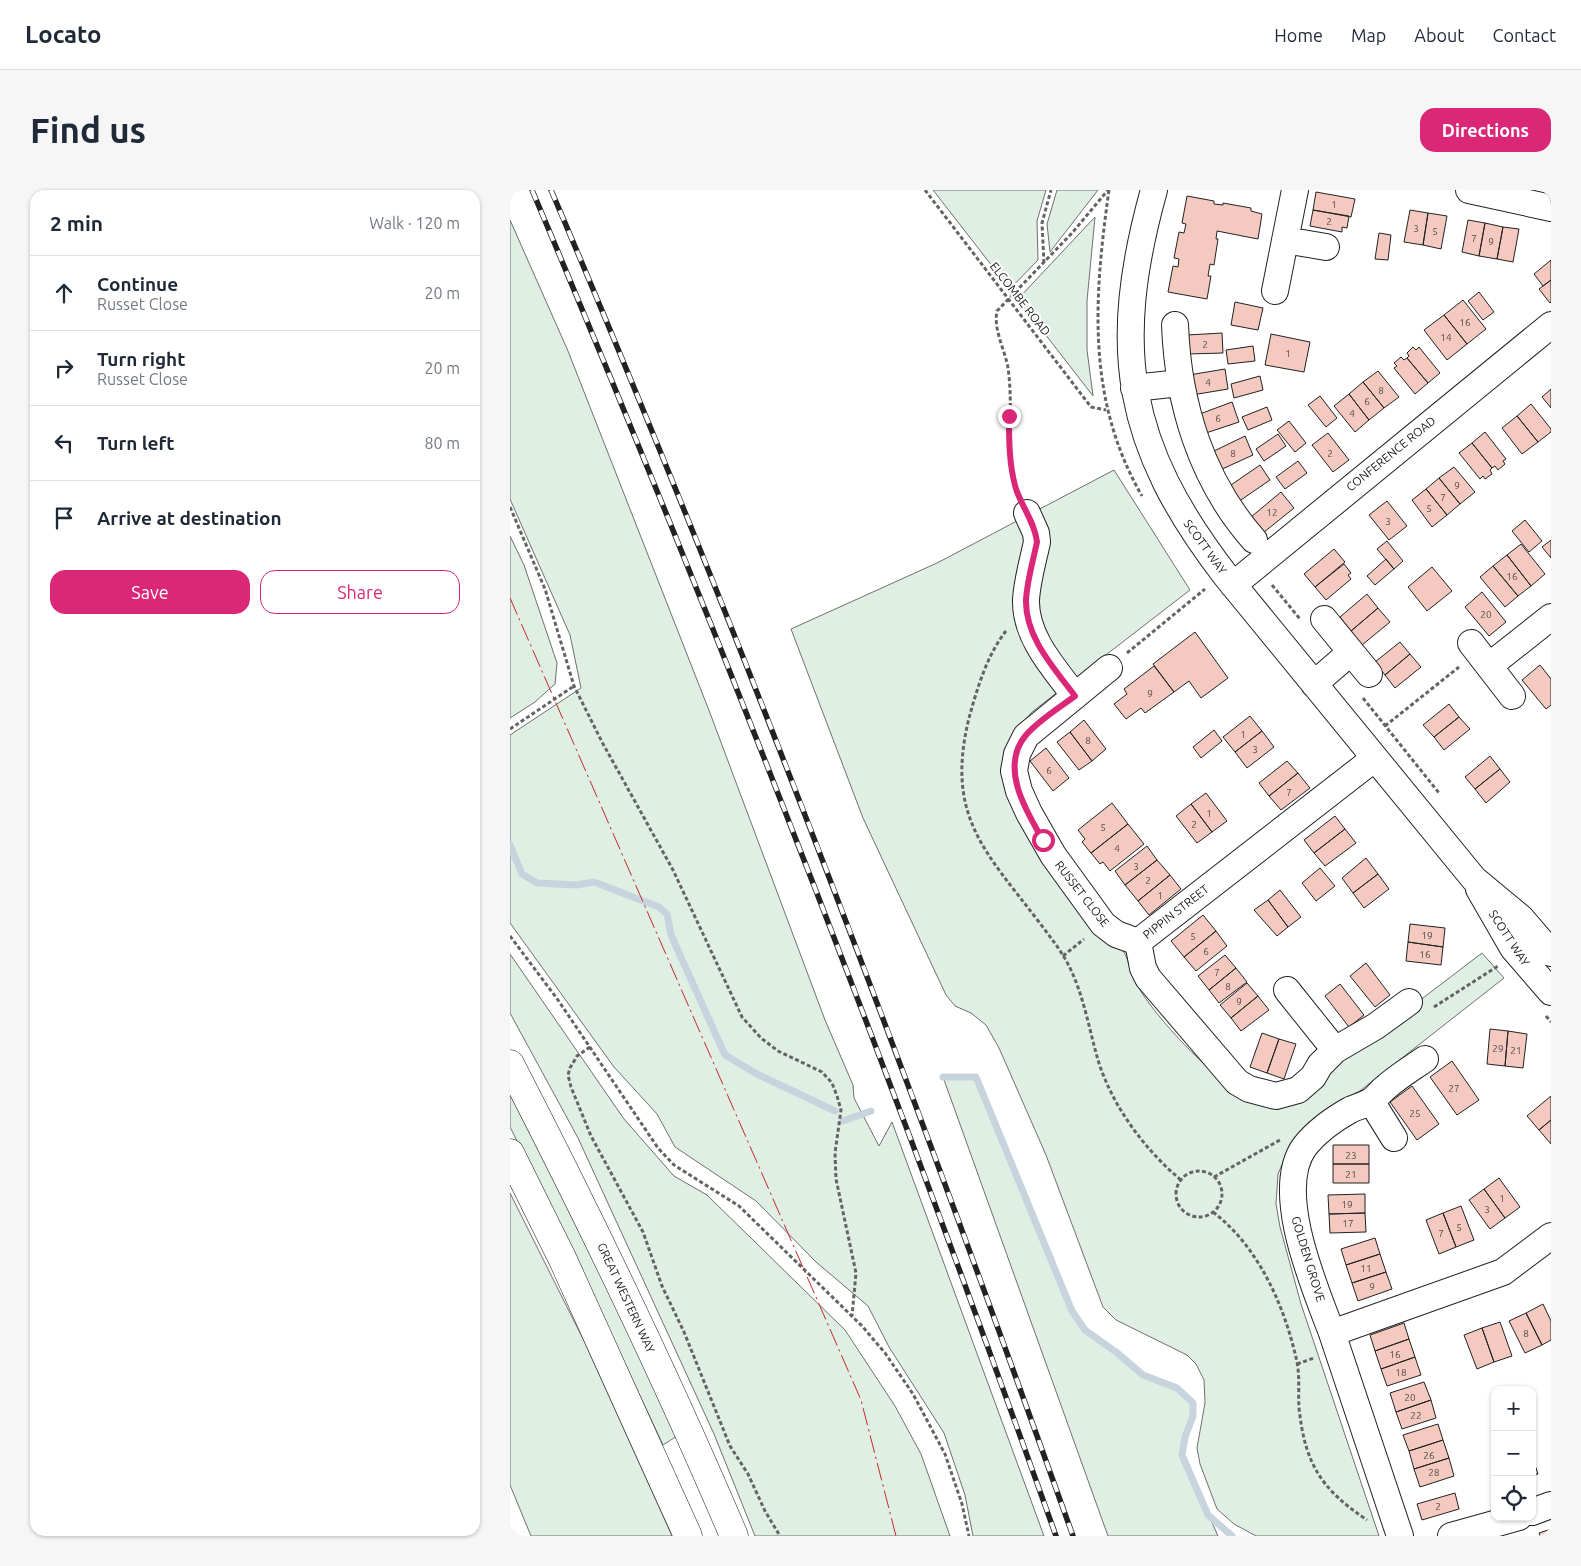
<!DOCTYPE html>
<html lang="en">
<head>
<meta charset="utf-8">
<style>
  body { margin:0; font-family:Ubuntu,sans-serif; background:#f6f6f7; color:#1f2937 }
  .controls { position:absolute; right:15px; bottom:15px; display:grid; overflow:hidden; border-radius:10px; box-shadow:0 1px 4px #0004 }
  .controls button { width:45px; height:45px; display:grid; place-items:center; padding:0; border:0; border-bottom:1px solid #e0e1e3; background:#fff; color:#1f2937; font:25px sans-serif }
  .stop { position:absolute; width:15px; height:15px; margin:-11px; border:4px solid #db2777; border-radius:50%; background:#fff }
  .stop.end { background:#db2777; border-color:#fff; box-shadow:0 1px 5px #0008 }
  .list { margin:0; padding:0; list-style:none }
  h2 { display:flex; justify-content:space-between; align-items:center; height:65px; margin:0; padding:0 20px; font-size:21px }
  h2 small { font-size:16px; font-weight:400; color:#747a83 }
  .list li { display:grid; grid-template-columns:32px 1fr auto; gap:15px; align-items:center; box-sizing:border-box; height:75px; padding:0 20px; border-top:1px solid #e0e1e3 }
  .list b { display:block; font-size:19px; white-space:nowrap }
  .list p { margin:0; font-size:16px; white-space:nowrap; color:#747a83 }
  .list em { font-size:16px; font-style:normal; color:#747a83 }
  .actions { display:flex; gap:10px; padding:15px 20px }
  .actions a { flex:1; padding:11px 0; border:1px solid #db2777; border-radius:15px; text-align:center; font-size:18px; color:#db2777 }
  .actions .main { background:#db2777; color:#fff }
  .icon { flex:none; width:28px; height:28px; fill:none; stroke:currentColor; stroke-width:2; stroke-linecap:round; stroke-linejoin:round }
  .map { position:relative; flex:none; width:1041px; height:1346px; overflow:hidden; border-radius:15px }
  header { display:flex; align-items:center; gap:30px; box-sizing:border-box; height:70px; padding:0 25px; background:#fff; border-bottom:1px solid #e0e1e3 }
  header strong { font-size:24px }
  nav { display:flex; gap:28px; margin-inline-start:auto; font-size:18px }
  .intro { display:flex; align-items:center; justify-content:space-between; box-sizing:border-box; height:120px; padding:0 30px }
  h1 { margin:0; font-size:35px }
  .button { padding:12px 22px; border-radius:15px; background:#db2777; color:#fff; font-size:18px; font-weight:700 }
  main { display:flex; gap:30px; padding:0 30px }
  aside { flex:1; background:#fff; border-radius:15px; box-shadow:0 1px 4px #0004 }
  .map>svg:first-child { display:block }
</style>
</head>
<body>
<header>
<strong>Locato</strong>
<nav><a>Home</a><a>Map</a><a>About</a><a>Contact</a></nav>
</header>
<div class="intro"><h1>Find us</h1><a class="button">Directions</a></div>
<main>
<aside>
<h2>2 min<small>Walk · 120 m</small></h2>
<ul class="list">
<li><svg class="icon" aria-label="ahead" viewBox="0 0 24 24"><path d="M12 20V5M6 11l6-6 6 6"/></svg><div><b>Continue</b><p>Russet Close</p></div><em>20 m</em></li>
<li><svg class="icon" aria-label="right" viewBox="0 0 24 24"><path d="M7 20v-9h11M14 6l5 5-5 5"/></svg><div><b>Turn right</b><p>Russet Close</p></div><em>20 m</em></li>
<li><svg class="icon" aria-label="left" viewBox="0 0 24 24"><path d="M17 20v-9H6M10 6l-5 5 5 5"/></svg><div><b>Turn left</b></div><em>80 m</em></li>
<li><svg class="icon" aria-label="arrive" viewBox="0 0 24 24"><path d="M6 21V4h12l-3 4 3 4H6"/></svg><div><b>Arrive at destination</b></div></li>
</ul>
<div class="actions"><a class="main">Save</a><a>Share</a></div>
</aside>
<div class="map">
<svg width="1041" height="1346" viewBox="0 0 1041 1346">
  <rect width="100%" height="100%" fill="#fff"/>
  <path fill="#e0efe3" stroke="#6f6f6f" d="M423,0h113l-9,31 1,39 -28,29z
    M547,0h41l-48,62 -3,-28z
    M585,27l-8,84v49l6,46 -75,-97z
    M0,30l58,131 142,362 115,307 28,65 1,13 25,48 13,-24 152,414h-71l-8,-41 -21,-62 -55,-86 -21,-41 -52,-44 -60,-61 -81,-54 -18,-33 -43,-47 -104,-144v-188l71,-47 -11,-53 -60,-136z
    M604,280l76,120 -158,122 -13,15 -15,35 114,182c12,13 11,27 19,41 20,35 72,87 104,111l85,-24 156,-119 22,25 -148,116 -69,59 -9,21 -2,30 4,23 21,77 78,232h-123l-22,-12 -17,-15 -17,-45 -3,-16 8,-45 -1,-23 -8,-16 -9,-9 -71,-35 -13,-13 -57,-152 -47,-107 -13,-23 -15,-12 -16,-7 -9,-11 -83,-177 -72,-189 146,-66z
    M0,346l14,29 33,98 -2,21 -20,18 -25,16z
    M0,764l114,165 50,57 33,19 138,135 50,76 26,48 29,82h-195l-41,-102 -136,-296 -68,-125z
    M433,887h33l96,234 13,19 31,22 27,23 34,13 16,15v13l-8,21 -3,18 36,81h-110z
    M0,903l88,175 79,168 -14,9 -91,-195 -62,-123z
    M0,1003l74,148 88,195h-141l-21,-51z"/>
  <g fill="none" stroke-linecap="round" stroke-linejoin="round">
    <path stroke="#c7d3dd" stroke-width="7" d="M0,655l12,29 15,9 40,2 17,-3 65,25 8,7 4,21 54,120 32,19 78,37
      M433,887h33l96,234 13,19 31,22 27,23 34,13 16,15v13l-8,21 -3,18 26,60 24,21
      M333,931l28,-10"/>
  </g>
  <path fill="#f3c9c0" stroke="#222" d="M806,2l39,7 -4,18 -38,-7z
    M677,6l27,5v3l9,1v-2l28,5v3l11,3 -4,25 -41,-8 -1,8h2l-4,26 -4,-1 -2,12h3l-4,23 -39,-7 5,-26 5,1 1,-8 -5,-1 5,-26 5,1 2,-9 -4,-1z
    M803,20l36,6 -2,12 -5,-1v5l-32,-6z
    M900,20l18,3 -5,32 -19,-3z
    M918,23l19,3 -6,33 -18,-4z
    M958,30l17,3 -6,33 -17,-4z
    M975,33l18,4 -6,32 -18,-3z
    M993,37l16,2 -6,33 -16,-3z
    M869,43l12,2 -3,25 -13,-1z
    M1041,70v20l-8,6 -9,-12z
    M1041,90v22l-1,1 -11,-14z
    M969,102l15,20 -11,8 -15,-19z
    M953,110l23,29 -19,15 -23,-29z
    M725,112l28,6 -5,22 -27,-5z
    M934,125l23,29 -20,16 -23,-30z
    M712,143l1,20 -35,1 -1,-19z
    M761,144l39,8 -6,30 -39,-7z
    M743,156l2,15 -27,3 -2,-14z
    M903,157l3,3 3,-3 21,26 -12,10 -21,-25 2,-2 -2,-3z
    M891,167l3,3 3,-2 21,25 -13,11 -21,-26 3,-2 -3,-3z
    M715,179l3,20 -36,6 -3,-20z
    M868,181l21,26 -15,11 -21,-26z
    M750,186l3,14 -29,8 -3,-14z
    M853,192l21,26 -15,12 -20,-26z
    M1041,199v19l-9,-11z
    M839,204l20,26 -14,12 -21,-26z
    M810,206l17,22 -11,9 -18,-22z
    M722,212l7,20 -36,12 -6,-19z
    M1021,214l20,25v3l-13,10 -21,-26z
    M757,217l5,13 -24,10 -6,-13z
    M1007,226l21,26 -16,12 -20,-26z
    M779,231l17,22 -11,9 -18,-22z
    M975,242l21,27 -3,2 2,3 -7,6 -3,-4 -3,2 -20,-25z
    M818,243l21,27 -16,12 -21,-27z
    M768,244l8,12 -22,15 -8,-12z
    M735,246l8,19 -33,15 -8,-18z
    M962,253l20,25 -2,2 2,4 -7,5 -2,-3 -3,3 -21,-26z
    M788,271l9,12 -22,16 -9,-12z
    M750,275l10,15 -32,22 -10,-15z
    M944,277l21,25 -15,12 -21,-26z
    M929,288l21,26 -13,11 -21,-26z
    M916,299l21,26 -15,12 -20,-27z
    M771,302l13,16 -31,25 -12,-16z
    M877,311l20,25 -18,14 -20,-25z
    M1015,330l17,21 -13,11 -17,-21z
    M1041,350v18l-9,-11z
    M877,351l16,20 -9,8 -17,-20z
    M1011,354l24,30 -14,12 -24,-31z
    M824,359l11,13 -30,25 -11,-13z
    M997,365l24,31 -13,10 -25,-30z
    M876,369l8,10 -19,16 -8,-9z
    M834,374l7,9 -3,2 3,4 -25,21 -11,-13z
    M983,376l25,30 -13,11 -25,-30z
    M922,377l20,24 -25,20 -19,-24z
    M972,402l24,30 -17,14 -24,-29z
    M857,404l11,14 -27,23 -11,-14z
    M868,418l12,14 -28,23 -11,-14z
    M685,442l33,46 -27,20 -12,-17 -15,11 -21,-28z
    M890,452l10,12 -25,21 -10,-13z
    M900,464l11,13 -26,21 -10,-13z
    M1030,475l11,14v26l-5,4 -24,-29z
    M644,476l20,26 -29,21 -4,-5 -15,11 -12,-15 13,-10 -3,-5z
    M939,514l10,13 -25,20 -11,-12z
    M740,526l12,15 -27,21 -12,-15z
    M949,527l11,12 -26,21 -10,-13z
    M574,530l22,29 -14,12 -22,-29z
    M704,540l8,11 -21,17 -8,-11z
    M752,541l12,16 -27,21 -12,-16z
    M560,542l22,29 -13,9 -22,-28z
    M536,558l23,30 -16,13 -23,-30z
    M980,566l10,13 -25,20 -10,-12z
    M777,571l11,12 -29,23 -10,-13z
    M990,579l10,13 -24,21 -11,-14z
    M788,583l12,15 -29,22 -12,-14z
    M696,603l21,28 -15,11 -21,-28z
    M602,613l16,21 -37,29 -9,-11 3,-3 -7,-9z
    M681,614l21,28 -15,11 -21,-27z
    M825,626l10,13 -31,24 -10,-13z
    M618,634l16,20 -34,27 -7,-9 -3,2 -9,-11z
    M835,639l11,14 -31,23 -11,-13z
    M637,656l10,14 -32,25 -10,-14z
    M856,668l12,16 -25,19 -11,-15z
    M647,670l13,15 -32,26 -13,-16z
    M810,678l15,18 -19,15 -14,-18z
    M868,684l11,15 -25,19 -11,-15z
    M660,685l11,14 -32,26 -11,-14z
    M770,700l21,27 -13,10 -20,-27z
    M758,710l20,27 -11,9 -23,-26z
    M693,725l13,16 -32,26 -13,-16z
    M900,734l35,4 -2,19 -35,-5z
    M706,741l11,15 -31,25 -12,-14z
    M898,752l35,5 -2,18 -35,-4z
    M715,765l11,13 -27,22 -11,-14z
    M856,773l24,32 -15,12 -25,-31z
    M726,778l11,14 -28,21 -10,-13z
    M737,793l11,13 -27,22 -11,-13z
    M830,794l24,31 -15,12 -24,-31z
    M748,806l11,14 -28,21 -10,-13z
    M980,839l18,2 -3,35 -18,-2z
    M998,841l19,3 -4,34 -18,-2z
    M752,843l17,6 -12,34 -17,-6z
    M769,849l17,5 -12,35 -17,-6z
    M942,871l27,39 -22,15 -27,-38z
    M902,896l27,38 -22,16 -27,-38z
    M1041,906v24l-12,10 -12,-14z
    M1041,930v24l-12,-14z
    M823,955h36v19h-36z
    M823,974h36v19h-36z
    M989,988l21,29 -15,11 -21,-29z
    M974,999l21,29 -15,11 -21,-29z
    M855,1004v19l-36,1 -1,-19z
    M951,1016l13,34 -18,7 -13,-34z
    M855,1023l1,19 -36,1 -1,-19z
    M933,1023l13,34 -17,7 -13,-34z
    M865,1048l5,16 -34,11 -5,-16z
    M870,1064l6,18 -34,11 -6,-18z
    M876,1082l6,17 -34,12 -6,-18z
    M1033,1114l8,17v19l-9,5 -16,-32z
    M1016,1123l16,32 -17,8 -16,-32z
    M990,1132l12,34 -18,6 -12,-34z
    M894,1133l5,16 -34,12 -5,-16z
    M972,1138l12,34 -17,7 -13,-34z
    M899,1149l6,18 -34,12 -6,-18z
    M905,1167l6,18 -34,11 -6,-17z
    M914,1192l7,18 -35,12 -6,-19z
    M921,1210l5,18 -34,11 -6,-17z
    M928,1234l5,16 -34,11 -6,-16z
    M933,1250l6,18 -35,11 -5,-18z
    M1022,1266l6,18 -6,1z
    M939,1268l5,18 -34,11 -6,-18z
    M945,1303l4,16 -37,11 -5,-16z
    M1041,1339v7h-11l-1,-3z"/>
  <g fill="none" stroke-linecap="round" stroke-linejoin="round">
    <defs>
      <path id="minor" d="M644,0c-44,158 -29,255 72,386l248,303 47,39 30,35
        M959,0l82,18
        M775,50l41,7
        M765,101l20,-101
        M665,135c3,78 26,155 79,215
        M624,198l46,-5
        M517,323l9,20 1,9c-4,19 -10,39 -11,58 -1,37 28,68 49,96
        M723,395l318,-260
        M961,453l41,53
        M841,462l18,22
        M979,476l62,-49
        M599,478l-83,68 -9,18 -3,17 5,20 10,22 24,42 50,69 13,10 22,8
        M804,494l37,-32 -27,-33
        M865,568l-237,184 5,26 5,10 89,104 12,7 27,7 22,-6 15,-13 7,-12 15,-15 41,-24 33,-24
        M969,699l34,59 38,44
        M777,800l48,60
        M861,911l23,37
        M822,1143c-17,-45 -60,-143 -27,-187 12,-15 29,-27 45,-36 6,-3 15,-5 21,-9 5,-3 9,-9 14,-13 12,-11 27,-20 40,-29
        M1022,1322l19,-7
        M890,1346l-68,-203 171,-61 48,-36
        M941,1346l68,-19"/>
      <path id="major" d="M0,874c80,155 156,312 224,472
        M0,963l53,107 125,276"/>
    </defs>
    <use href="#minor" stroke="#222" stroke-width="28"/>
    <use href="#major" stroke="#222" stroke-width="29"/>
    <path stroke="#646464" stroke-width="3" stroke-dasharray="4 2.5" stroke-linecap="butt" d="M415,0l166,217 15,3
      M599,0c-15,107 -23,209 33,306
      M534,73l-2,-40 9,-33
      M507,301c-12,-41 -3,-82 -9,-123 -3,-18 -15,-39 -11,-57l75,-78 36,-43
      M0,317l35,82 29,97 28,56 71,128 69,147 19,21 17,13 44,21 10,11 5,13 4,14 -6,43 1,26 20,94 -4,43
      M762,395l28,34
      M496,441c-19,24 -29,58 -37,87 -24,98 16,133 70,204 11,15 22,28 30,44 15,30 20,63 29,94 14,46 47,90 83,120
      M617,463l78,-64
      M853,508l76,95
      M875,536l74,-59
      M0,539l64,-43
      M0,746l48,64 100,148 16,17 65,41 123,120 23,27 28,41 32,60 17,50 7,32
      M553,766l21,-17
      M924,817l64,-41
      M1036,826l5,6
      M80,857l-13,9 -7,12 -2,7 3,12 20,49 52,96 19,54 22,46 46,114 18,28 17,37 15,25
      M666 1004a23 23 0 1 1 46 0a23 23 0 1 1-46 0Z
      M704,987l66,-37
      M703,1022c46,35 72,95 84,150 3,15 1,31 2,46 6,56 22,81 68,112
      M787,1174l17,-6"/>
    <use href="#minor" stroke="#fff" stroke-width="26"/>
    <use href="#major" stroke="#fff" stroke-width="28"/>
    <defs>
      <path id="rail" d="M22,0c188,444 362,892 524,1346
        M41,0c189,442 360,893 522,1346"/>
    </defs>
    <use href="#rail" stroke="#222" stroke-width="5.5"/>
    <use href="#rail" stroke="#fff" stroke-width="4" stroke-dasharray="11" stroke-linecap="butt"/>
    <path stroke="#c62828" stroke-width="1" stroke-dasharray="18 4 2.5 4" stroke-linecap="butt" d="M0,408l351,802 35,136"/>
  </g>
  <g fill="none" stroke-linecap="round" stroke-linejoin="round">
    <path stroke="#db2777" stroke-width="6" d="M499,226c0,25 0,49 7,73 6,18 19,34 21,53 -4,19 -10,39 -11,58 -1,37 28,68 49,96 -16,12 -36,24 -49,39 -27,32 0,76 17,105"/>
  </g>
  <g text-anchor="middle" stroke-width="4" stroke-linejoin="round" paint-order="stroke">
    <g font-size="10" fill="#564c4a">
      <text x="824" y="18">1</text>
      <text x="819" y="35">2</text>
      <text x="906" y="42">3</text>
      <text x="925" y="45">5</text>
      <text x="964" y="52">7</text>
      <text x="981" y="55">9</text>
      <text x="955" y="136">16</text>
      <text x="936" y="151">14</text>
      <text x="695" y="158">2</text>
      <text x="778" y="167">1</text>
      <text x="698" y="196">4</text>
      <text x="871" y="204">8</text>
      <text x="857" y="215">6</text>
      <text x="842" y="227">4</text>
      <text x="708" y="232">6</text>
      <text x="723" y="267">8</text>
      <text x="820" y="267">2</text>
      <text x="947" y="299">9</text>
      <text x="933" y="311">7</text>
      <text x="919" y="322">5</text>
      <text x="762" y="326">12</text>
      <text x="878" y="335">3</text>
      <text x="1002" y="390">16</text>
      <text x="976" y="428">20</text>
      <text x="640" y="507">9</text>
      <text x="733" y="548">1</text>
      <text x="578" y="554">8</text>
      <text x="745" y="563">3</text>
      <text x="539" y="584">6</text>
      <text x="779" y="606">7</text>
      <text x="699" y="627">1</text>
      <text x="684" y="638">2</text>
      <text x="593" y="641">5</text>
      <text x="607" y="662">4</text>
      <text x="626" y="680">3</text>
      <text x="638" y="694">2</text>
      <text x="650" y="709">1</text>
      <text x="917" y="749">19</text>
      <text x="683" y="750">5</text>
      <text x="696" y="765">6</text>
      <text x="915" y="768">16</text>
      <text x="707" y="786">7</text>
      <text x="718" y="800">8</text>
      <text x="729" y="815">9</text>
      <text x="988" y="862">29</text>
      <text x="1006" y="864">21</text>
      <text x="944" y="902">27</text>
      <text x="905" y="927">25</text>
      <text x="841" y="969">23</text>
      <text x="841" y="988">21</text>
      <text x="992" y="1012">1</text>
      <text x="837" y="1018">19</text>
      <text x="977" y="1023">3</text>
      <text x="838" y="1037">17</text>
      <text x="949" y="1041">5</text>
      <text x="931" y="1047">7</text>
      <text x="856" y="1082">11</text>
      <text x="862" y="1100">9</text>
      <text x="1016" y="1147">8</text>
      <text x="885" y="1168">16</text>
      <text x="891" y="1186">18</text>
      <text x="900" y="1211">20</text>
      <text x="906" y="1229">22</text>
      <text x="919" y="1269">26</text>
      <text x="924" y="1286">28</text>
      <text x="928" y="1320">2</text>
    </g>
    <g font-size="12" fill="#222" stroke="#fff">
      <text transform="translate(510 109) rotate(52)" y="4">ELCOMBE ROAD</text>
      <text transform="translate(881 264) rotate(-39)" y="4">CONFERENCE ROAD</text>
      <text transform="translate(695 357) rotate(54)" y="4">SCOTT WAY</text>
      <text transform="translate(572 704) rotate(52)" y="4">RUSSET CLOSE</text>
      <text transform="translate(666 722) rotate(-38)" y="4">PIPPIN STREET</text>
      <text transform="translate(999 748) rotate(57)" y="4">SCOTT WAY</text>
      <text transform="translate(798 1069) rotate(73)" y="4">GOLDEN GROVE</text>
      <text transform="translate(116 1108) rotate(65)" y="4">GREAT WESTERN WAY</text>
    </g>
  </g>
</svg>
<div class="controls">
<button>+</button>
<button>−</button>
<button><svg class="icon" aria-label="locate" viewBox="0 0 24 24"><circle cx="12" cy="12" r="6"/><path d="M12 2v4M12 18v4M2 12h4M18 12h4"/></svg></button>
</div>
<div class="stop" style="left:533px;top:650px"></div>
<div class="stop end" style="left:499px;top:226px"></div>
</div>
</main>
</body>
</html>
